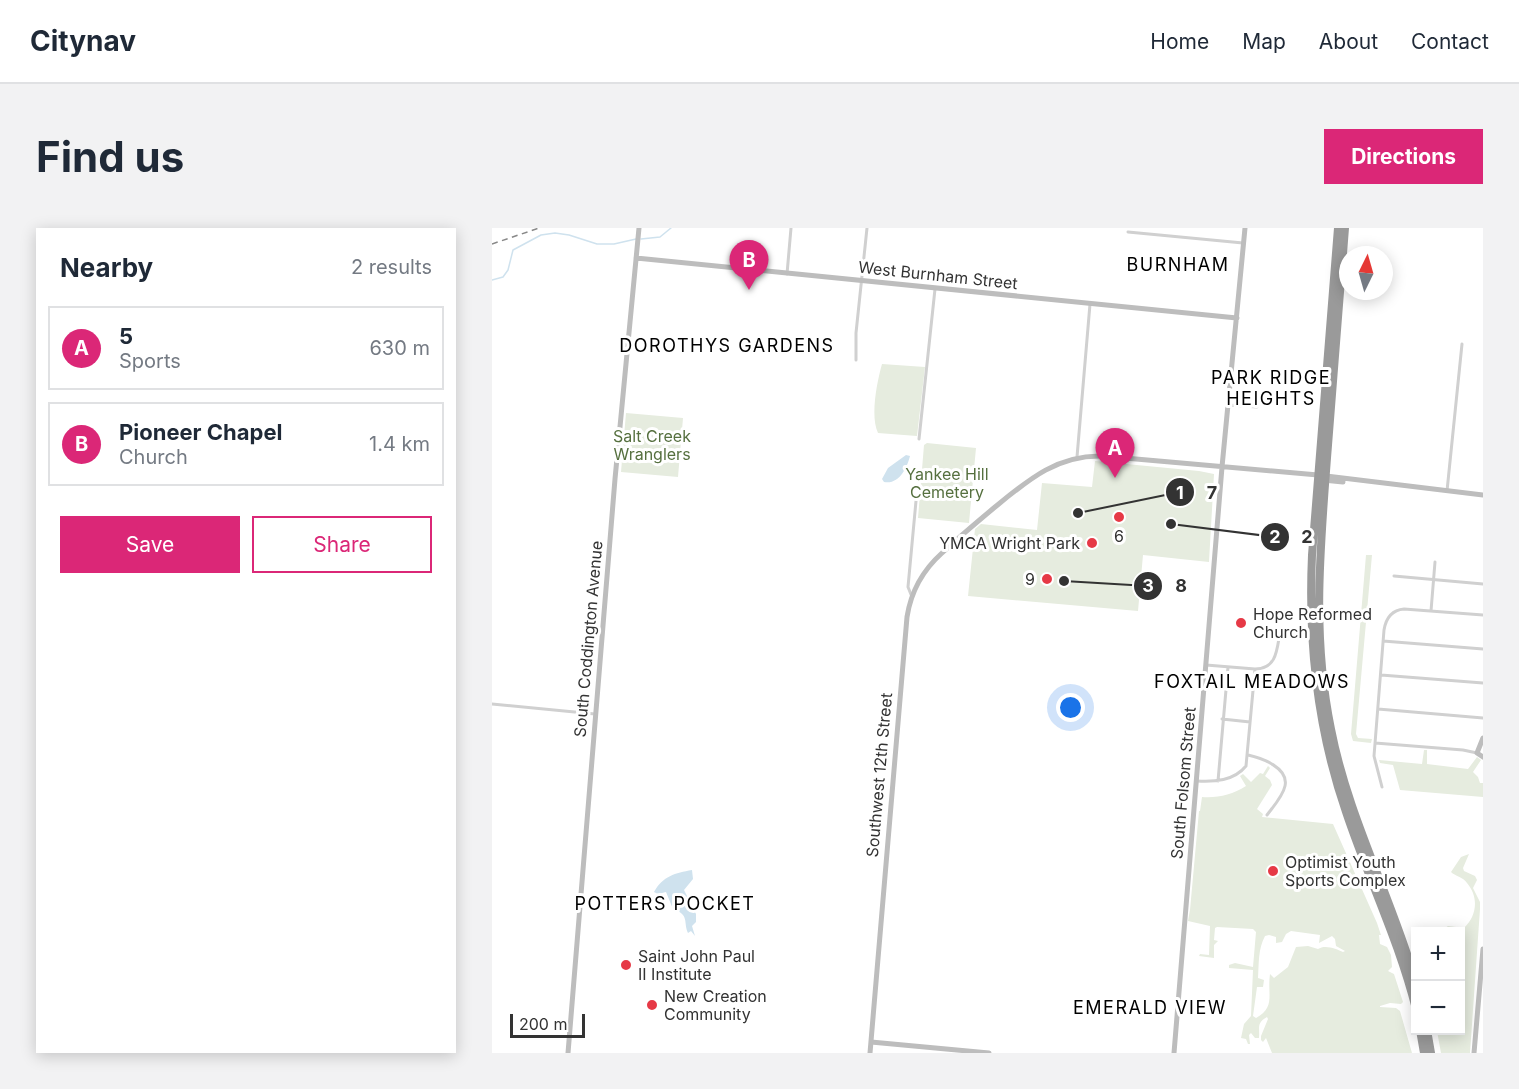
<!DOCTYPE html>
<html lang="en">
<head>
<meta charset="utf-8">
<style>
  body { margin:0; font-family:Inter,sans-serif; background:#f2f2f3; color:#1f2937 }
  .controls { position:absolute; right:18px; bottom:18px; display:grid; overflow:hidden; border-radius:0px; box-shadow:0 3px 15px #0003 }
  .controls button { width:54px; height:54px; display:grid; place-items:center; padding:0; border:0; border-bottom:2px solid #e0e1e3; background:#fff; color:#1f2937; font:30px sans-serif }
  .compass { position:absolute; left:847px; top:18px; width:54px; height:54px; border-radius:50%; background:#fff; box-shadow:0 3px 15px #0003; rotate:5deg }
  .scale { position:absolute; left:18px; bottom:15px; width:75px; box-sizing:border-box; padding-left:6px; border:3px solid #333; border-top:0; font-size:16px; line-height:21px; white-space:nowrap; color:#333; -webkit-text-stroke:4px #fff; paint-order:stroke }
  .you { position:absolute; left:579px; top:480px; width:21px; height:21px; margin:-15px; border:4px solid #fff; border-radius:50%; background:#1a73e8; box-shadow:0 0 0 9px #1a73e833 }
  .badge { display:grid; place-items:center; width:39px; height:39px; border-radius:50%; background:#db2777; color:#fff; font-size:20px; font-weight:700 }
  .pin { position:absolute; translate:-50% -50px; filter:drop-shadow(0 2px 3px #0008) }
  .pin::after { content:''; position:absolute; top:32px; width:21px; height:18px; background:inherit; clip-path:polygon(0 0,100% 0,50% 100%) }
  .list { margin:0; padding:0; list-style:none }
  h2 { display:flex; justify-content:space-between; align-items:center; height:78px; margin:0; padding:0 24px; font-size:26px }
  h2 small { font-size:20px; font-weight:400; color:#747a83 }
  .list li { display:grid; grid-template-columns:39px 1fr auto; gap:18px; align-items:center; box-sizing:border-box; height:84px; margin:0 12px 12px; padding:0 12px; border:2px solid #e0e1e3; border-radius:0px }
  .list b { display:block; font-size:22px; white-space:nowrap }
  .list p { margin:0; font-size:20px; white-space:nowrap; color:#747a83 }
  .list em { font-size:20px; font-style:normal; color:#747a83 }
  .actions { display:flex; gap:12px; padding:18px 24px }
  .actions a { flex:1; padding:14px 0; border:2px solid #db2777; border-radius:0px; text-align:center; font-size:21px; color:#db2777 }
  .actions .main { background:#db2777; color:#fff }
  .map { position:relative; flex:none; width:991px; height:825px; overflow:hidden; border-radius:0px }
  header { display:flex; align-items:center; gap:36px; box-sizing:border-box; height:84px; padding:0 30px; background:#fff; border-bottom:2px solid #e0e1e3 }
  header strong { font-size:28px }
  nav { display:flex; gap:33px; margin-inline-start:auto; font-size:21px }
  .intro { display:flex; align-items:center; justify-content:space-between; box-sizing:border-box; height:144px; padding:0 36px }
  h1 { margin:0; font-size:42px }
  .button { padding:15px 27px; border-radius:0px; background:#db2777; color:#fff; font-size:21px; font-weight:700 }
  main { display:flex; gap:36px; padding:0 36px }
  aside { flex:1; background:#fff; border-radius:0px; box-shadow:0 3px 15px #0003 }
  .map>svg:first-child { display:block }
</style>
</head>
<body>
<header>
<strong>Citynav</strong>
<nav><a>Home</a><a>Map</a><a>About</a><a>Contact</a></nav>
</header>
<div class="intro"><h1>Find us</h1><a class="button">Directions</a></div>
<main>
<aside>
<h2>Nearby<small>2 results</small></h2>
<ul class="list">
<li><span class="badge">A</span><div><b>5</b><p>Sports</p></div><em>630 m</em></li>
<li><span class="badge">B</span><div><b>Pioneer Chapel</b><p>Church</p></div><em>1.4 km</em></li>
</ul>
<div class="actions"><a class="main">Save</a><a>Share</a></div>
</aside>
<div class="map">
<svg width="991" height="825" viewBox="0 0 991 825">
  <rect width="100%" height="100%" fill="#fff"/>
  <path fill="#e6ecdf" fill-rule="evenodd" d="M390,136l43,3 -8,69 -39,-3c-8,-17 -1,-51 4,-69z
    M134,185l57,5 -5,59 -57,-5z
    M435,215l49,5 -7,75 -51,-5 6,-73z
    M603,233l104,10 15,3 -5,88 -66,-7 -5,56 -170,-15 7,-67 6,-5 56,6 5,-47 50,4z
    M874,327h6l-16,179 2,4 14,1 -1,4 -18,-2 -2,-7z
    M932,522h3v14l41,5 9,-12 4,3 -8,12 5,5 2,6h3v14l-83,-7 -7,-25 -13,-2 -1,-3 43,4z
    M776,538l2,2 -5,8 5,4 2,5 -15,24 6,5 -1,3 71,7 44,99 4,12h-2l1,9 7,3 4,8 1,12 -4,4 6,3 9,28 -2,2 -11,-1 -10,3v1l16,1 4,3 12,42h-140l-6,-15 -3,4 -2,-2v-4l7,-17 -1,-2c-11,6 -7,11 -8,21h-4l-4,-5 -2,2 1,9h-2l-2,-5 -5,-1 3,-14 7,-8 2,-46 -24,-2v-3l6,-2 18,4 3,-35 -3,-3 -36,-2 -2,1 -1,12 4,1 -4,4v13l-15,-2 1,-2 9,1 1,-29 -22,-5 2,-11 9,-99h1l2,-14c16,1 30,-2 44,-11l-6,-10 3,-2 8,8 9,-9 3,1zM799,703l29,4 -1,8 13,-7 3,3 1,7 9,5 -2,1c-6,-3 -18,-8 -25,-3l-10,-3 -12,1 -8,20 -14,11 -4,-4c-3,20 6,33 -14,44l-3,-2 4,-29h6l1,-7 -6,-2c1,-15 0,-29 7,-42l4,-1 7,2v6l6,-1 4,-8z
    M977,626l-6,14 1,3 11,5 2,4 -4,8 7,14v7l-10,144h-29l-4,-22 23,-1v-98l-19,-1 7,-5 16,2c13,-12 15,-31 3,-45 -4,-6 -12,-7 -16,-11l10,-15z"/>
  <path fill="#cfe2ee" d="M414,227l4,1c-3,12 -11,29 -26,26l-2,-3 6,-11z
    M200,642l1,9 -9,11 12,24v8l-4,4 3,10 -4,-5 -3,2c-5,-11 2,-18 -15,-24l-7,-17 -8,2 -4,-2c9,-16 21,-19 38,-22z"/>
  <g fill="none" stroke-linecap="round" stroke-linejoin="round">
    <path stroke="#cfe2ee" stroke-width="1.5" d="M149,11l19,-2 11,-9
      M0,52l11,-3 5,-7 5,-20 28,-15 14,-2 14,2 28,9h17l22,-5"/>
    <path stroke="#d0d0d0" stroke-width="3" d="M636,4l115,11
      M295,46l4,-46
      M364,132v-27l11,-105
      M737,177l28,2
      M427,211l16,-150
      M585,229l13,-153
      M955,263l15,-147
      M902,348l89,8
      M420,369l-4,-10 8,-86
      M939,383l4,-49
      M891,413l100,8
      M714,437l49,4
      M889,447l102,8
      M0,476l103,10
      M886,481l105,9
      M730,491l28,3
      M883,515l88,7 14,3
      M756,527c14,3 41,13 37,31 -2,10 -12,21 -18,29
      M705,553c17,1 37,0 49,-15l9,-97c22,0 22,-20 25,-37
      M726,553l10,-114
      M890,559l-8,-31 10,-126c2,-12 8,-20 20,-21l79,6"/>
    <path stroke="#bdbdbd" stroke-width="5" d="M144,30l601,60
      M831,252l20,2
      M991,510l-6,15 6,4
      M379,814l118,11
      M76,825l47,-574 24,-251
      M378,825l37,-436c4,-26 16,-47 35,-64 17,-16 35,-31 53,-46 33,-27 62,-52 107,-51l216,19 165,20
      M682,825l48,-586 23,-239
      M982,825l9,-104"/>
    <path stroke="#9a9a9a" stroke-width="8" d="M846,0l-26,327c-4,88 5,173 34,257 22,66 53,129 70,197
      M853,0c-6,77 -12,154 -18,230 -7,93 -15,179 4,271 17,88 60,167 85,253
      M928,802l4,23
      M935,802l4,23"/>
    <path stroke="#888" stroke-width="1.5" stroke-dasharray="6 4.5" stroke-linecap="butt" d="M0,16l47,-16"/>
  </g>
  <g fill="#e63946" stroke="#fff" stroke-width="2">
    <circle cx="627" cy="289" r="6"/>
    <circle cx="600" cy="315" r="6"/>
    <circle cx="555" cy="351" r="6"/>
    <circle cx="749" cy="395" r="6"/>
    <circle cx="781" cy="643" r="6"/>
    <circle cx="134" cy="737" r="6"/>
    <circle cx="160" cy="777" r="6"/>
  </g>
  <g text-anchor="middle" stroke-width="6" stroke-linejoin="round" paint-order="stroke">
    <g font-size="16" fill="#333" stroke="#fff">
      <text transform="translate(446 47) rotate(6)" y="6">West Burnham Street</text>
      <text transform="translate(96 411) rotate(-85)" y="6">South Coddington Avenue</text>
      <text transform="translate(387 547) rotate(-85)" y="6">Southwest 12th Street</text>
      <text transform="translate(691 555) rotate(-85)" y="6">South Folsom Street</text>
    </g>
    <g font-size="16" fill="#56703f" stroke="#fff">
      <text x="160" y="214">Salt Creek<tspan x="160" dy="18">Wranglers</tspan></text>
      <text x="455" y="252">Yankee Hill<tspan x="455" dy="18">Cemetery</tspan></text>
    </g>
    <g font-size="16" fill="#333" stroke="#fff" text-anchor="start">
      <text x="627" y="314" text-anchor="middle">6</text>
      <text x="588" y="321" text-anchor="end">YMCA Wright Park</text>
      <text x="543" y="357" text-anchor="end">9</text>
      <text x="761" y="392">Hope Reformed<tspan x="761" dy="18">Church</tspan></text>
      <text x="793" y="640">Optimist Youth<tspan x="793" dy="18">Sports Complex</tspan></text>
      <text x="146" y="734">Saint John Paul<tspan x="146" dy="18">II Institute</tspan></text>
      <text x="172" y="774">New Creation<tspan x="172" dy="18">Community</tspan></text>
    </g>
    <g font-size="18" letter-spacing="1.5" fill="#000" stroke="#fff">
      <text x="686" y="43">BURNHAM</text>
      <text x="235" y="124">DOROTHYS GARDENS</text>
      <text x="779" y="156">PARK RIDGE<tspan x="779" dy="21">HEIGHTS</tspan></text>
      <text x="760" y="460">FOXTAIL MEADOWS</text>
      <text x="173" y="682">POTTERS POCKET</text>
      <text x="658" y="786">EMERALD VIEW</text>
    </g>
  </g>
  <path fill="none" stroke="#333" stroke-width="2" d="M586 285L688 264M679 296L783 309M572 353L656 358"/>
  <g fill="#333" stroke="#fff" stroke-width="2">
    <circle cx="586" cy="285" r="6"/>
    <circle cx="679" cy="296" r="6"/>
    <circle cx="572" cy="353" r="6"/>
    <circle cx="688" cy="264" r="15"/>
    <circle cx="783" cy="309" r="15"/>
    <circle cx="656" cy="358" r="15"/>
  </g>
  <g font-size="18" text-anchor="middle" font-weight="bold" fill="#fff">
    <text x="688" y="271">1</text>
    <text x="783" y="315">2</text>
    <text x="656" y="364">3</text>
  </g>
  <g font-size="18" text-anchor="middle" font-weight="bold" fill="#333" stroke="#fff" stroke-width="6" stroke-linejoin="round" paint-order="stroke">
    <text x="720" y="271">7</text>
    <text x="815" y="315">2</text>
    <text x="689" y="364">8</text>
  </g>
</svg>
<div class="controls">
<button>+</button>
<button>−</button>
</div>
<svg class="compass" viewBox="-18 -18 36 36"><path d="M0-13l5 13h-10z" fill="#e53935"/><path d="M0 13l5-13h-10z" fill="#747a83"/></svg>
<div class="scale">200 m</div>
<div class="you"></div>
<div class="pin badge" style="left:623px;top:250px">A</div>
<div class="pin badge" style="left:257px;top:62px">B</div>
</div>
</main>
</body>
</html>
